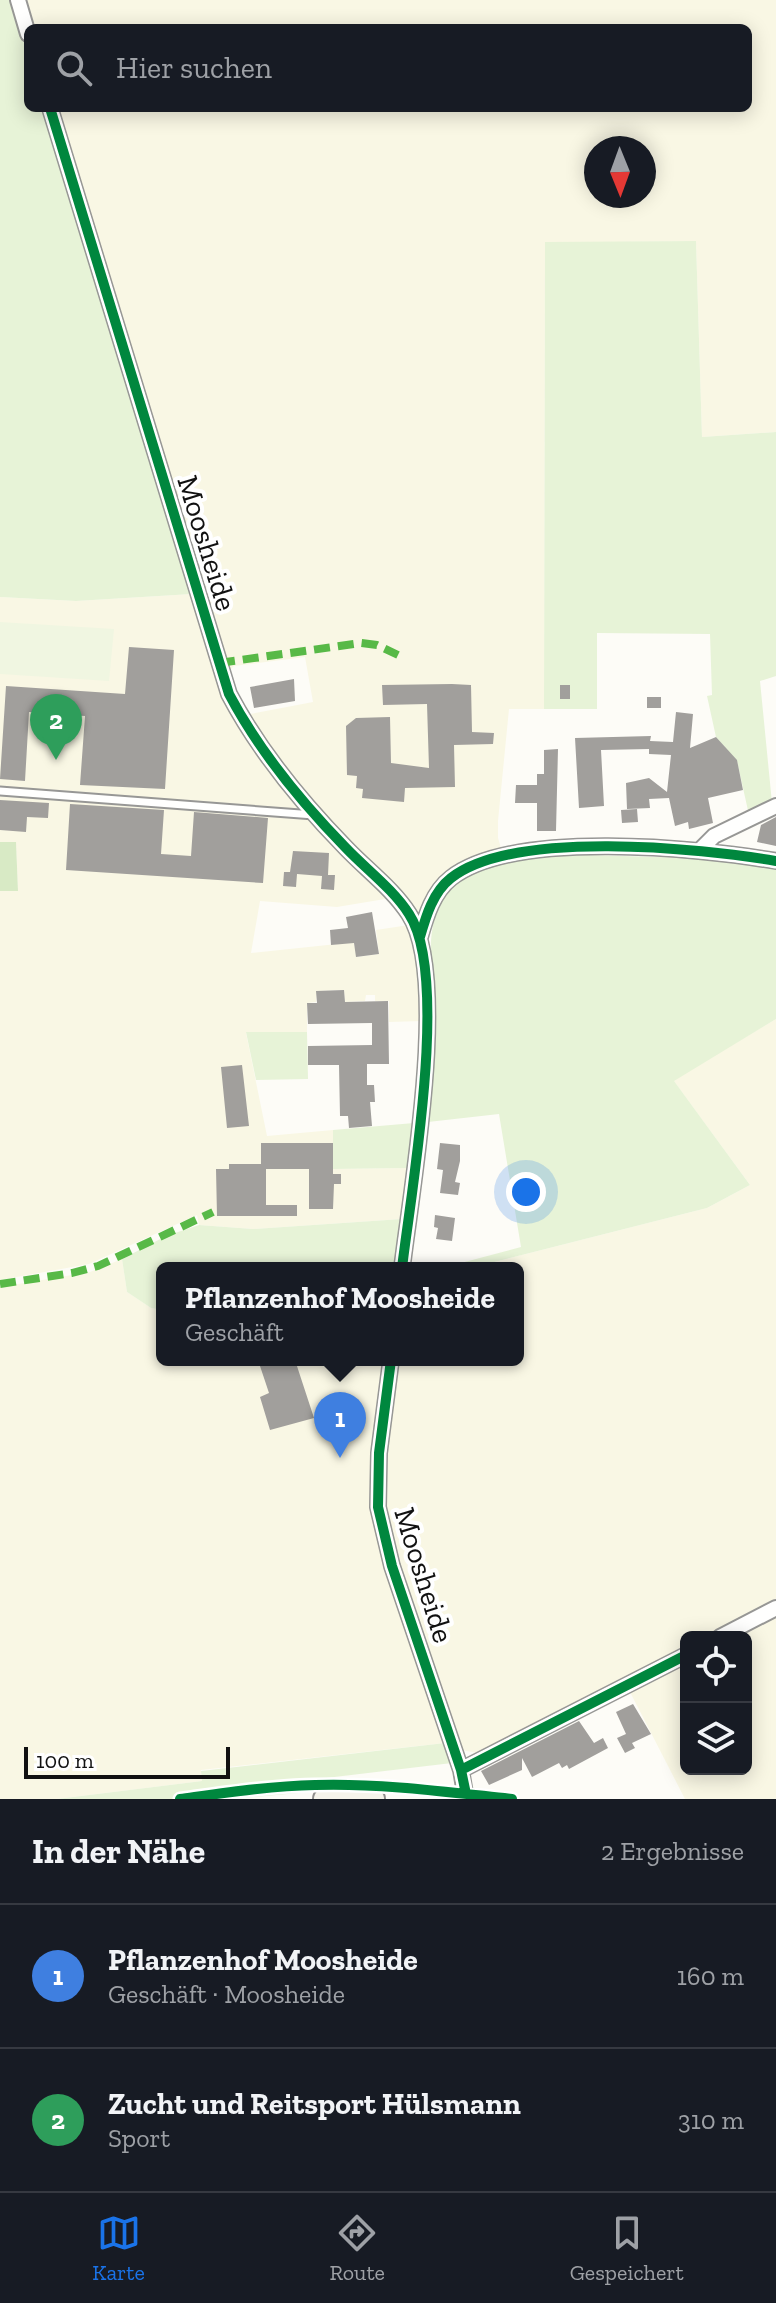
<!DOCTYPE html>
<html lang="de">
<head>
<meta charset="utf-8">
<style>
  body { margin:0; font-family:"Zilla Slab",serif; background:#242831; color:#f1f3f6 }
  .controls { position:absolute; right:24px; bottom:24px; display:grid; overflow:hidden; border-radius:12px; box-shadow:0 4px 20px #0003 }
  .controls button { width:72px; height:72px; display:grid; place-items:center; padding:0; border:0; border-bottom:2px solid #363941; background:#171b24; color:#f1f3f6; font:40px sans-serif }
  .compass { position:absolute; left:584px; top:136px; width:72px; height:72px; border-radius:50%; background:#171b24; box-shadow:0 4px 20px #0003; rotate:179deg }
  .scale { position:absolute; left:24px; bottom:20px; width:206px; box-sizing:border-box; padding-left:8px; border:4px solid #111; border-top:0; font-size:22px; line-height:28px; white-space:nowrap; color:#111; -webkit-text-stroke:6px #fff; paint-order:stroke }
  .you { position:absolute; left:526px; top:1192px; width:28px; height:28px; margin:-20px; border:6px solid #fff; border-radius:50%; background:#1a73e8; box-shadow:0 0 0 12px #1a73e833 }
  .badge { display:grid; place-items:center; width:52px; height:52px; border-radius:50%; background:#1a73e8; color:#fff; font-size:26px; font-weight:700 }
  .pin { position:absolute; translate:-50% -66px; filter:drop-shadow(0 2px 4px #0008) }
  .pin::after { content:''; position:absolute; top:42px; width:28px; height:24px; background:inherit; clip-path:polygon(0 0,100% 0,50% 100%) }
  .popup { position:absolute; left:156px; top:1262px; width:368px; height:104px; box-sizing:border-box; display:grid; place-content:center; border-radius:12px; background:#171b24; filter:drop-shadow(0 2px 6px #0005); font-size:26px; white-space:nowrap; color:#9ea1a6 }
  .popup b { font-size:30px; color:#f1f3f6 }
  .popup::after { content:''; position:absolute; left:50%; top:100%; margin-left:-16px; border:16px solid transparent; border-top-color:#171b24 }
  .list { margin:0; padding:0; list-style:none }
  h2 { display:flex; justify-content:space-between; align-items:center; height:104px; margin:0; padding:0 32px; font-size:34px }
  h2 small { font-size:26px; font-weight:400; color:#9ea1a6 }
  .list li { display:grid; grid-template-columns:52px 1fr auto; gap:24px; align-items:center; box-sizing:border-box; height:144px; padding:0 32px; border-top:2px solid #363941 }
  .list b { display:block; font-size:30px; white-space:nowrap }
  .list p { margin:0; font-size:26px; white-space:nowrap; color:#9ea1a6 }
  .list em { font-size:26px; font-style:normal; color:#9ea1a6 }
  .icon { flex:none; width:44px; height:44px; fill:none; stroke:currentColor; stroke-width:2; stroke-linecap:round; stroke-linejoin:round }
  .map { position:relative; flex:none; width:776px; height:1799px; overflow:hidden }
  .search { position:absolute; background:#171b24; box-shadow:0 4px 20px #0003; left:24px; right:24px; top:24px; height:88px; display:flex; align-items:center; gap:20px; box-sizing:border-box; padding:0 28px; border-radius:12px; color:#9ea1a6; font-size:30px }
  .sheet { height:392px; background:#171b24 }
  nav { display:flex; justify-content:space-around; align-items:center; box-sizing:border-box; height:112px; border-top:2px solid #363941; background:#171b24; font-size:22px; color:#9ea1a6 }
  nav a { display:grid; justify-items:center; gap:4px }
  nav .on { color:#1a73e8 }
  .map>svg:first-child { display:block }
</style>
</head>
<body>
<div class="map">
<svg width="776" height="1799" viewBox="0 0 776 1799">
  <rect width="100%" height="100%" fill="#fdfcf7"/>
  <path fill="#f9f7e4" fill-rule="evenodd" d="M23,0h753v432l-74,5 -6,-196 -151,2 -1,466h-35l-11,112v17l3,10 -34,13 -18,11 -30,49 -11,-21 -64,-60 -91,-107 -8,-18 68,-13 -8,-45 -71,9 -7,7 -171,-565h692v-80h-717zM596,148h48v48h-48z
    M192,594l28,93 26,51 91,108 54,52 -54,9 -77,-6 -9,52 86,-9 16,-6 4,19 22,-3 -3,-24 33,-5 12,53 1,43 -33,1v-21h-14v-6h-9l-1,6 -20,1 -1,-12 -27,1 -1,11 -9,1v29l-61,1 21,103 66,-6 1,39 74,-1 -6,51 -149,10 -54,-4 -2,-10 -108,49 -89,16v-389l18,-1 -2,-47 -16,-1v-245l76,4z
    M776,1019v580l-73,38h-17v9l-208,107 -17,-3 -64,-194 -13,-55 2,-49 12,-92h120v-92h-47l236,-60 43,-23 -77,-105z
    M122,1259l5,33 24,16 11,2v50h222l-12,91 -1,52 13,57 61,183 -244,27 1,11 -145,18h-57v-512l90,-15z
    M776,1616v183h-91l-55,-107 56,-30v107h60v-132h-11z"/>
  <path fill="#e7f3d7" d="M0,0h13l15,49v59h18l146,486 -116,7 -76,-4z
    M696,241l6,196 74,-5v244l-16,5 12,122 -23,12 -12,-54 -21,-24 -9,-41 5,-1 -2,-61 -113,-1v76h-53l1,-467z
    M554,854l173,5 49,9v151l-102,62 76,104 -43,23 -236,60h-29l79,-21 -22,-133 -71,8c3,-34 8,-70 8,-104 -1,-23 -5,-45 -5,-67 -1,-78 60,-90 123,-97z
    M246,1032h61l1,47 -52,1z
    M414,1123l-6,45 -75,1v-39z
    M402,1219l-6,49h-234v42l-11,-2 -24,-16 -5,-33 44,-23 33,-11 54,4z
    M445,1743l7,20 -126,15 129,11 -14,8 -63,-5 -57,-1 -89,8h-175l145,-18 -1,-10z"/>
  <path fill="#d8eac5" d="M0,842h16l2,49h-18z"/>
  <path fill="#f0f6e1" d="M0,622l114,7 -5,52 -109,-7z"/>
  <path fill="#a19f9c" d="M129,647l45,3 -9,139 -85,-4 5,-69 -56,-4 -4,69 -25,-2 6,-93 119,8z
    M294,679l1,22 -41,7 -4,-21z
    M452,684l19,1 1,47 22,1 -1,11 -39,1 1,42 -50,1 -1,14 -42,-4 1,-9 -7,-1 1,-12 -10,-1 -1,-49 10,-8 34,-1 1,46 38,5 -2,-64 -44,1 -1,-20z
    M560,685h10v14h-10z
    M647,697h14v11h-14z
    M676,712l17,2 -3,34 26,-11 21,23 6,30 -35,8 5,25 -24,6 -1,-7 -13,4 -6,-28 -20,1 1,9 -23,1 -1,-26 23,-5 18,14 4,-37 -22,-1v-5l-48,1 3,56 -25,2 -4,-70 76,-2 -1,5 23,1z
    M558,749l-2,82h-19v-28h-22l1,-18h21v-11h7v-24z
    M0,800l49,3 -1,15 -21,-1 -1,15 -26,-2z
    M70,804l94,6 -3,44 30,2 3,-44 74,6 -5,65 -197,-13z
    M637,809l1,13 -16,1 -1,-13z
    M776,817v29l-19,-4 4,-17z
    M293,851l36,2 -1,22h7l-1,15 -13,-1 1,-13 -25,-2 -1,13 -13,-1 1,-14h6z
    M372,912l7,42 -23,3 -2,-14 -23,2 -1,-15 18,-2 -2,-11z
    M344,990l1,12 43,-1 1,63h-22v21h7l1,17h-5l2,24 -23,2 -1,-12h-8l-1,-51h-31v-19l64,-1v-22l-64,1 -1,-21h10l-1,-12z
    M242,1065l7,61 -22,2 -6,-61z
    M261,1143h72v31h8v10h-7l-1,25h-24v-40h-43v36h31v11h-80l-1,-47h13v-5h32z
    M440,1143l20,2v16l-5,21 5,1 -2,12 -18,-2 3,-23 -6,-1z
    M435,1215l20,3 -3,23 -16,-2 2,-11 -4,-1z
    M267,1360h28l19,58 -44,12 -10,-33 9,-4 -10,-30z
    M633,1704l18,30 -19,9 3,5 -10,5 -8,-15 9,-4 -10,-22z
    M579,1721l15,22 9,-5 5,10 -39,21 -2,-4 -5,3 -3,-5 -27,14 -10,-19v12l-33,15 -8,-14z"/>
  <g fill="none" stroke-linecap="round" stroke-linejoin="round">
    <defs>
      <path id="service" d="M0,791l314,24"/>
      <path id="minor" d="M18,0l10,34
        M50,108l179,586c30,57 73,109 117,154 21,22 47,41 63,66 41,62 2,277 -7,354
        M699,851l15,-15 62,-30
        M420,937c6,-21 13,-45 31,-59 63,-49 248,-30 325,-17
        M391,1360l-12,93 -1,54 14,59 69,204 5,29
        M720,1637l56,-29
        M461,1770l225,-115"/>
      <path id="secondary" d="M325,1799h48"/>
    </defs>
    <use href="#service" stroke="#979795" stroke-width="11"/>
    <use href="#minor" stroke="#979795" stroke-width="18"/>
    <use href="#secondary" stroke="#8e8d8b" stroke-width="26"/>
    <use href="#service" stroke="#fffffe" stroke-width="7"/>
    <use href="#minor" stroke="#fffffe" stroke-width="14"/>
    <use href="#secondary" stroke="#f6f4eb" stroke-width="22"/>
    <path stroke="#58b947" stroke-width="8" stroke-dasharray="16 8" stroke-linecap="butt" d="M219,663l142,-20 16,2 21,10
      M0,1284l72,-11 26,-7 115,-54"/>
    <defs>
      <path id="cycleway" d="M50,108l179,586c30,57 73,109 117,154 21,22 47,41 63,66 41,62 2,277 -7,354
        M420,937c6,-21 13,-45 31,-59 63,-49 248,-30 325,-17
        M391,1360l-12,93 -1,54 14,59 69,204 5,24
        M461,1770l225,-115
        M180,1799c44,-6 90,-13 135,-14 66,-2 132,7 197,14"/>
    </defs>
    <use href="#cycleway" stroke="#fff" stroke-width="15"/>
    <use href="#cycleway" stroke="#00873e" stroke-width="10"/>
  </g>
  <g text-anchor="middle" stroke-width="8" stroke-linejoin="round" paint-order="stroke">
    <g font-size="30" fill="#111" stroke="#fff">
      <text transform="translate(207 543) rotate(73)" y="10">Moosheide</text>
      <text transform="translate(424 1575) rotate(73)" y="10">Moosheide</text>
    </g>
  </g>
</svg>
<div class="controls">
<button><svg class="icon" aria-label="locate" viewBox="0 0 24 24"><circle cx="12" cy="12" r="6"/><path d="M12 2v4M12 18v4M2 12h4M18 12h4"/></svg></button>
<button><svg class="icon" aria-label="layers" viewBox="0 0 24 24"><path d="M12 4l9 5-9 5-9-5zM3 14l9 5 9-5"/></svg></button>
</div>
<svg class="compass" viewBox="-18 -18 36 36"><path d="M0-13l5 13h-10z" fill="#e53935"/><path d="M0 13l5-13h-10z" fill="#9ea1a6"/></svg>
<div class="scale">100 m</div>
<div class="you"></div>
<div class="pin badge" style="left:340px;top:1458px;background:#3f7fe0">1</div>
<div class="popup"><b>Pflanzenhof Moosheide</b>Geschäft</div>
<div class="pin badge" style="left:56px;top:760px;background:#2e9e5b">2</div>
<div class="search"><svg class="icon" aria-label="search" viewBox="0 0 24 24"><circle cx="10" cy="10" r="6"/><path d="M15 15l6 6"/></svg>Hier suchen</div>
</div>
<section class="sheet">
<h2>In der Nähe<small>2 Ergebnisse</small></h2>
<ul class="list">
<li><span class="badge" style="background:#3f7fe0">1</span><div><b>Pflanzenhof Moosheide</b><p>Geschäft · Moosheide</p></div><em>160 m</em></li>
<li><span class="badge" style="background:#2e9e5b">2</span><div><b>Zucht und Reitsport Hülsmann</b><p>Sport</p></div><em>310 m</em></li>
</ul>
</section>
<nav>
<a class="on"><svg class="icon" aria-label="map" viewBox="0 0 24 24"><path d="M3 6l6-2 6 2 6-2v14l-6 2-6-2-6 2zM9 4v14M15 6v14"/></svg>Karte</a>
<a><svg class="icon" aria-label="directions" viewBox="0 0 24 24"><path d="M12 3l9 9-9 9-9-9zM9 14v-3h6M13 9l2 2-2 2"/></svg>Route</a>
<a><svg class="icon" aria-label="saved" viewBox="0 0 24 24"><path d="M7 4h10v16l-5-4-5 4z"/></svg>Gespeichert</a>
</nav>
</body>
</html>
